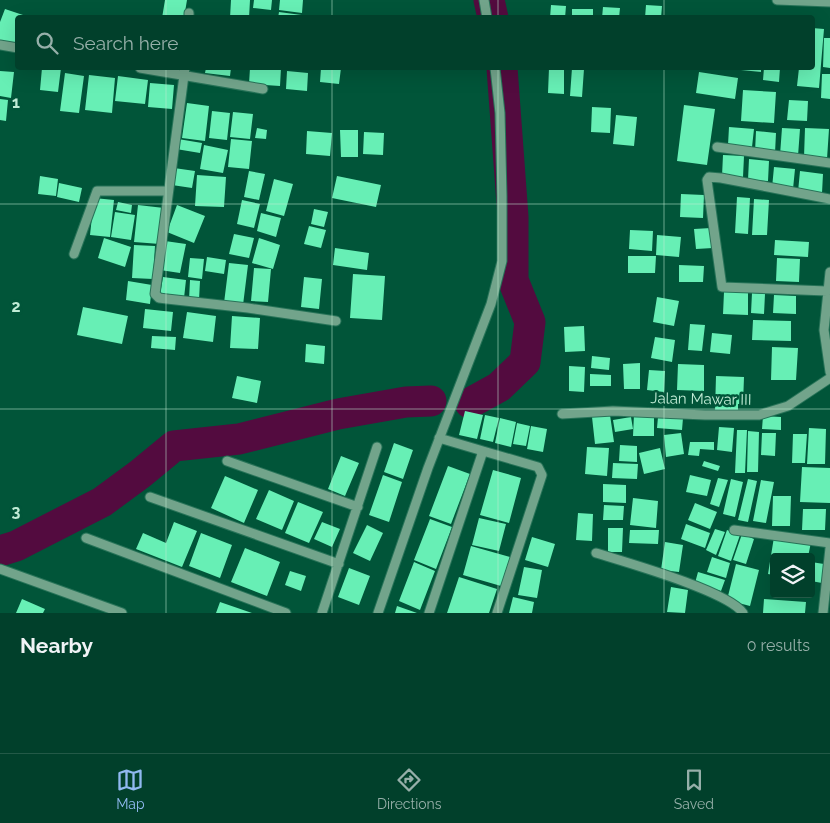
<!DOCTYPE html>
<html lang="en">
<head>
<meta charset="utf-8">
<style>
  body { margin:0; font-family:Raleway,sans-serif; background:#0f4b37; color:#f1f3f6 }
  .controls { position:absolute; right:15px; bottom:15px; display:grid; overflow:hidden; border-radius:5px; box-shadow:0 5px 20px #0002 }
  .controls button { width:45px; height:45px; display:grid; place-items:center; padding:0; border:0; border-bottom:1px solid #235947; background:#01402b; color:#f1f3f6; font:25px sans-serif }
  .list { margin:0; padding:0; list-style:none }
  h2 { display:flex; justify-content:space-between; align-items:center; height:65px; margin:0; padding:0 20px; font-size:21px }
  h2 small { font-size:16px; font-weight:400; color:#96afa9 }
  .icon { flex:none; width:28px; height:28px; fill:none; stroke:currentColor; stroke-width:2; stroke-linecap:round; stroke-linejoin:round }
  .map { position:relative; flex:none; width:830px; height:613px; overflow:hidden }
  .search { position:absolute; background:#01402b; box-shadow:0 5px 20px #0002; left:15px; right:15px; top:15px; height:55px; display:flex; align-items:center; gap:12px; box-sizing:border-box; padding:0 18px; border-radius:5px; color:#96afa9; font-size:19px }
  .sheet { height:140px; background:#01402b }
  nav { display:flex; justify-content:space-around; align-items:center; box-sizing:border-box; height:70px; border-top:1px solid #235947; background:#01402b; font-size:14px; color:#96afa9 }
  nav a { display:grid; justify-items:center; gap:2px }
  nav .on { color:#90b9f0 }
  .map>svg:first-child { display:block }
</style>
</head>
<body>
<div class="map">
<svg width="830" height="613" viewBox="0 0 830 613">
  <rect width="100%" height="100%" fill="#015539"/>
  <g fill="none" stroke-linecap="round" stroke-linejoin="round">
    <path stroke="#530b3f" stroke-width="31" d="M489,0l4,18
      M470,403l29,-16 26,-25 5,-40 -17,-42v-63l-11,-149
      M0,551l16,-5 86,-44 38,-28 34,-28 65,-7 99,-25 68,-12 25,-1"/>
  </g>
  <path fill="#67efb5" d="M165,0h22l-3,18h-22z
    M231,0h19l-1,18h-19z
    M254,0h18l-1,10 -18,-2z
    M280,0h23l-1,13 -23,-3z
    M551,5l15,1 -1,12h-15z
    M646,5l16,1 -1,12h-16z
    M603,7l17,1 -1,10h-17z
    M5,9l24,8 -11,1v28l-18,-6v-18z
    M572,9h21v9h-21z
    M279,12l30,4v2h-31z
    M812,28l12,1 -5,59 -22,-2 2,-18h13z
    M824,38h6v30l-7,-1z
    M42,68h19l-3,24 -18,-2z
    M206,68h25l-1,8 -25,-3z
    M250,68h31l-1,18 -31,-2z
    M321,68h20l-2,16 -19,-2z
    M549,68h15v26l-16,-1z
    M572,68l12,1 -2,28 -12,-1z
    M742,68h19v4l-20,-2z
    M764,68h16l-1,14 -16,-2z
    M0,71l14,1 -3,26 -11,-2z
    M287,71l21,2 -1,18 -21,-2z
    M699,72l39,6 -3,21 -39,-6z
    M65,73l19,3 -5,37 -19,-2z
    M822,74h8v25l-9,-1z
    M89,75l26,3 -3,35 -27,-3z
    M118,76l30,4 -3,24 -30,-3z
    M150,83l24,2 -2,24 -24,-2z
    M743,90l33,2 -2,31 -33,-2z
    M0,99l8,1 -2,21 -6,-1z
    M789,100l19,1 -1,20 -20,-1z
    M187,103l22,3 -4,35 -23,-3z
    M684,105l31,4 -8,56 -30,-4z
    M592,107l19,1 -1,25 -19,-1z
    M212,111l18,2 -3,27 -18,-2z
    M233,112l20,2 -3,25 -20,-2z
    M616,115l21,2 -3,29 -21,-2z
    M729,127l25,2 -2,18 -24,-2z
    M257,128l10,2 -1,9 -11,-1z
    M782,128l18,1 -2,27 -18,-1z
    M805,128l24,1 -2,30 -23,-2z
    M340,130h18v27h-17z
    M307,131l25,2 -2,23 -24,-2z
    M756,131l20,2 -1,20 -20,-1z
    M364,132l20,1 -1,22 -20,-1z
    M178,139l24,4 -2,10 -24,-4z
    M231,139l21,2 -3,28 -21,-2z
    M204,145l24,5 -5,23 -23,-4z
    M723,155l21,1 -1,21 -21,-1z
    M749,159l20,2 -1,20 -20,-1z
    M774,167l21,2 -2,20 -21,-1z
    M174,168l21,3 -3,17 -20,-3z
    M249,171l16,3 -6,26 -15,-3z
    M800,171l23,3 -1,19 -24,-1z
    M197,175l29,2 -2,30 -29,-1z
    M40,176l18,3 -2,17 -18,-2z
    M337,176l44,9 -5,22 -44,-9z
    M274,179l19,5 -9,32 -18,-5z
    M59,183l23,5 -3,14 -22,-5z
    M681,194l23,1 -1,23 -23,-1z
    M737,197l13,1 -2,36 -13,-1z
    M94,198l20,2 -4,37 -20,-2z
    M754,199l15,1 -2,35h-15z
    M242,200l18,4 -6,24 -17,-4z
    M118,202l14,3 -1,8 -15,-3z
    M138,205l26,3 -4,36 -26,-2z
    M177,205l28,11 -11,27 -27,-11z
    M314,209l14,3 -4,15 -13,-3z
    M115,212l20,3 -4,25 -20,-3z
    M261,213l20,5 -5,19 -19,-6z
    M309,226l17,4 -5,18 -17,-4z
    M711,228l2,20 -17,1 -2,-20z
    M630,230l23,1 -1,20 -23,-2z
    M234,234l20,4 -5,20 -20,-4z
    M657,235l24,2 -2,20 -23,-2z
    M104,238l27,9 -6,20 -27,-9z
    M259,238l21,7 -7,24 -21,-6z
    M775,240l34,2 -1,15 -34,-2z
    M165,241l21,3 -6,29 -20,-3z
    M134,245l21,1 -2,33 -21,-1z
    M335,248l34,5 -2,17 -34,-5z
    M628,256h28l-1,17h-27z
    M207,257l19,3 -2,14 -19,-3z
    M190,258l14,1 -2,20 -14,-2z
    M777,258l23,1 -1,23 -23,-1z
    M229,263l19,2 -5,40 -19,-2z
    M679,265l25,1 -1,16h-24z
    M254,268l17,1 -3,33 -17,-1z
    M353,274l32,2 -3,44 -32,-2z
    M163,277l23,3 -2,18 -24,-3z
    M304,277l18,2 -3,30 -18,-2z
    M190,280l10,1 -1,19h-10z
    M128,281l24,4 -2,19 -24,-4z
    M724,292h24v23l-25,-1z
    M752,293l13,1 -1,20 -13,-1z
    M774,295l22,1v18l-23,-1z
    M657,297l22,4 -5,25 -21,-4z
    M83,307l45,9 -6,28 -45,-9z
    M145,309l28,3 -2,19 -28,-3z
    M187,312l29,4 -3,26 -30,-4z
    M232,316l28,2 -2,31 -28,-1z
    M753,320l38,1v20l-39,-1z
    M690,324l15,1 -3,26 -14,-1z
    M584,326l1,25 -20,1 -1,-25z
    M712,333l20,2 -2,19 -20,-2z
    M152,336l24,1 -1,13 -24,-2z
    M655,337l20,3 -3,22 -21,-4z
    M306,344l19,2 -1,18 -19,-2z
    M772,347l26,1 -2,32h-25z
    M592,356l18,2 -1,12 -18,-2z
    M640,363v26h-16l-1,-25z
    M678,364l26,1v26l-27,-1z
    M569,366l16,1 -1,25 -15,-1z
    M649,370l16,1 -1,21 -17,-2z
    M590,374l21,1v11h-21z
    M237,376l24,5 -4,22 -25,-5z
    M716,376l28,1 -1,27h-5v8l-23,-1z
    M465,411l18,4 -6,24 -18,-4z
    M634,414h20v22h-21z
    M485,415l14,3 -6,24 -13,-3z
    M610,415l4,27 -19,2 -3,-27z
    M763,416l18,1v13l-19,-1z
    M631,417l2,12 -18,3 -2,-12z
    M658,417l25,1 -1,12 -25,-2z
    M500,418l16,4 -5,25 -16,-4z
    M517,423l13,3 -4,20 -13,-2z
    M531,426l16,3 -4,23 -16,-3z
    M719,427l15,1 -2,24 -15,-2z
    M809,428l17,1 -1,35h-18z
    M737,430h10l-2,43h-10z
    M748,431l11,1 -1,40h-11z
    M681,433l3,21 -18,3 -2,-22z
    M762,433h14l-1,23 -14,-1z
    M793,434h14l-2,29h-13z
    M690,442h24v8l-14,-1 -1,7 -11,-1z
    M394,443l19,7 -10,29 -19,-7z
    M620,445l17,1v16l-18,-1z
    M587,447l22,1 -2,28 -22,-2z
    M660,448l5,21 -21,5 -5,-21z
    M341,456l18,7 -14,33 -17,-7z
    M704,461l16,5 -2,5 -16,-5z
    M613,463l25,1 -1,15 -25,-1z
    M448,466l22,8 -19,50 -22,-8z
    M802,467l28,1v35l-30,-1z
    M493,470l28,8 -12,45 -29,-8z
    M383,475l19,7 -13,40 -20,-7z
    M690,475l21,5 -4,16 -21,-4z
    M225,476l33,14 -14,33 -33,-15z
    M718,478l10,2 -9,27 -9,-3z
    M731,479l12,3 -8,35 -12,-3z
    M748,479l9,2 -9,41 -10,-2z
    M761,480l13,2 -8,41 -13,-2z
    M603,484l23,1v18l-23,-1z
    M269,490l25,11 -12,29 -26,-11z
    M773,496h18l-1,30h-18z
    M633,498l25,3 -2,27 -26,-3z
    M298,502l25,10 -14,31 -24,-10z
    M695,503l22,9 -7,17 -22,-9z
    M604,505l20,1 -1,14h-20z
    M803,509h23l-1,21h-23z
    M578,513l15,1 -1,27 -16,-1z
    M479,518l27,6 -7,27 -27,-6z
    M430,519l22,8 -16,42 -22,-9z
    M174,522l23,9 -15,36 -46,-18 7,-16 23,10z
    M322,522l18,7 -8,18 -18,-8z
    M686,524l24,9 -5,15 -24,-9z
    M367,525l16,8 -13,28 -17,-8z
    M608,528h15l-1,24h-14z
    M715,529l10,3 -9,23 -10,-5z
    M630,530h29l-1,14 -29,-1z
    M727,530l13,5 -9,26 -13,-5z
    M201,533l31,12 -12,33 -31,-12z
    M742,534l12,5 -8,25 -13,-4z
    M532,537l23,7 -7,23 -23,-7z
    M774,537l37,5 -3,15h-34v18l-6,-1z
    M665,542l18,3 -4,27 -18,-2z
    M471,546l39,11 -9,29 -38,-11z
    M245,548l35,14 -13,34 -36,-14z
    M712,557l18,6 -4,15 -19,-6z
    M414,562l21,9 -15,39 -21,-9z
    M811,562l13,2 -2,19 -11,-2z
    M736,564l23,6 -9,36 -23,-6z
    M524,567l18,3 -5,28 -19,-3z
    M349,568l21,8 -11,29 -21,-8z
    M290,571l16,5 -5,15 -16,-6z
    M698,572l27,8 -4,11 -26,-8z
    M459,577l38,12 -8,24h-42z
    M671,587l17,3 -3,23 -18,-1z
    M513,597l21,5 -2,11h-23z
    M22,599l23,10 -2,4h-27z
    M764,599l42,3 -1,11h-42z
    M220,602l32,11h-36z
    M397,606l20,7h-22z"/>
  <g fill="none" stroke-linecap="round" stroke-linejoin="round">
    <defs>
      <path id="minor" d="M484,0l3,18
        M777,0l53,2
        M189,18v-5
        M0,45l18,3
        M140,68l123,21
        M185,68l-30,226 4,4 8,1 81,9 88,13
        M717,147l113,16
        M74,254l23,-63h71
        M830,272l-6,58 6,42
        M827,291l-105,-4 -15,-107 2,-3 12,1 109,21
        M562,414l51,-3 92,4h54l29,-9 42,-28
        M439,438l44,13
        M227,461l131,46
        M150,497l189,67
        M734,530l96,13
        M86,538l200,75
        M596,553c29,9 132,38 147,60
        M0,569l122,44
        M322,613l55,-166
        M378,613l50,-145 63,-164 11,-43v-65l-2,-83 -5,-45
        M429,613l54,-162 55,16 4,8 -45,138
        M823,613l7,-65"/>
    </defs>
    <use href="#minor" stroke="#277358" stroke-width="11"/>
    <use href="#minor" stroke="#72a48b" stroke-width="9"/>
  </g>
  <path fill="none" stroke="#c1ecd6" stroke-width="1" stroke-opacity="0.55" d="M166,0v18M332,0v18M498,0v18M664,0v18M166,68v545M332,68v545M498,68v545M664,68v545M0,204h830M0,409h830"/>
  <g text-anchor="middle" stroke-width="5" stroke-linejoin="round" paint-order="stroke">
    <g font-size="15" fill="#c1ecd6" stroke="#015539">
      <text transform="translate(701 399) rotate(1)" y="5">Jalan Mawar III</text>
    </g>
  </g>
  <g font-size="16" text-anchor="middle" font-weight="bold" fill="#c1ecd6" stroke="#015539" stroke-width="5" stroke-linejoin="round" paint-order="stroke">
    <text x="16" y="108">1</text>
    <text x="16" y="312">2</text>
    <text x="16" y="517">3</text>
  </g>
</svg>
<div class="controls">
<button><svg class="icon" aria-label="layers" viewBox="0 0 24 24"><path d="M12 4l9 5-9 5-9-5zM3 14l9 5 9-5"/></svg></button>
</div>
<div class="search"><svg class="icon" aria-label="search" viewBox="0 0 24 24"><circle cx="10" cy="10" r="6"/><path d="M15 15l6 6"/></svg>Search here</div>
</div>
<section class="sheet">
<h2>Nearby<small>0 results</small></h2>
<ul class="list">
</ul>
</section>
<nav>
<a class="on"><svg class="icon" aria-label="map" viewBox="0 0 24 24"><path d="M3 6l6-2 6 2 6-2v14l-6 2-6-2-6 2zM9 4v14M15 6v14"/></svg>Map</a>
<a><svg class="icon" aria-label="directions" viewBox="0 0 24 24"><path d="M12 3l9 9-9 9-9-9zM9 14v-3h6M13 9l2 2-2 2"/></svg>Directions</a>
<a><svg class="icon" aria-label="saved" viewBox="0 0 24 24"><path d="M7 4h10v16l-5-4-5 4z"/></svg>Saved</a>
</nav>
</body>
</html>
